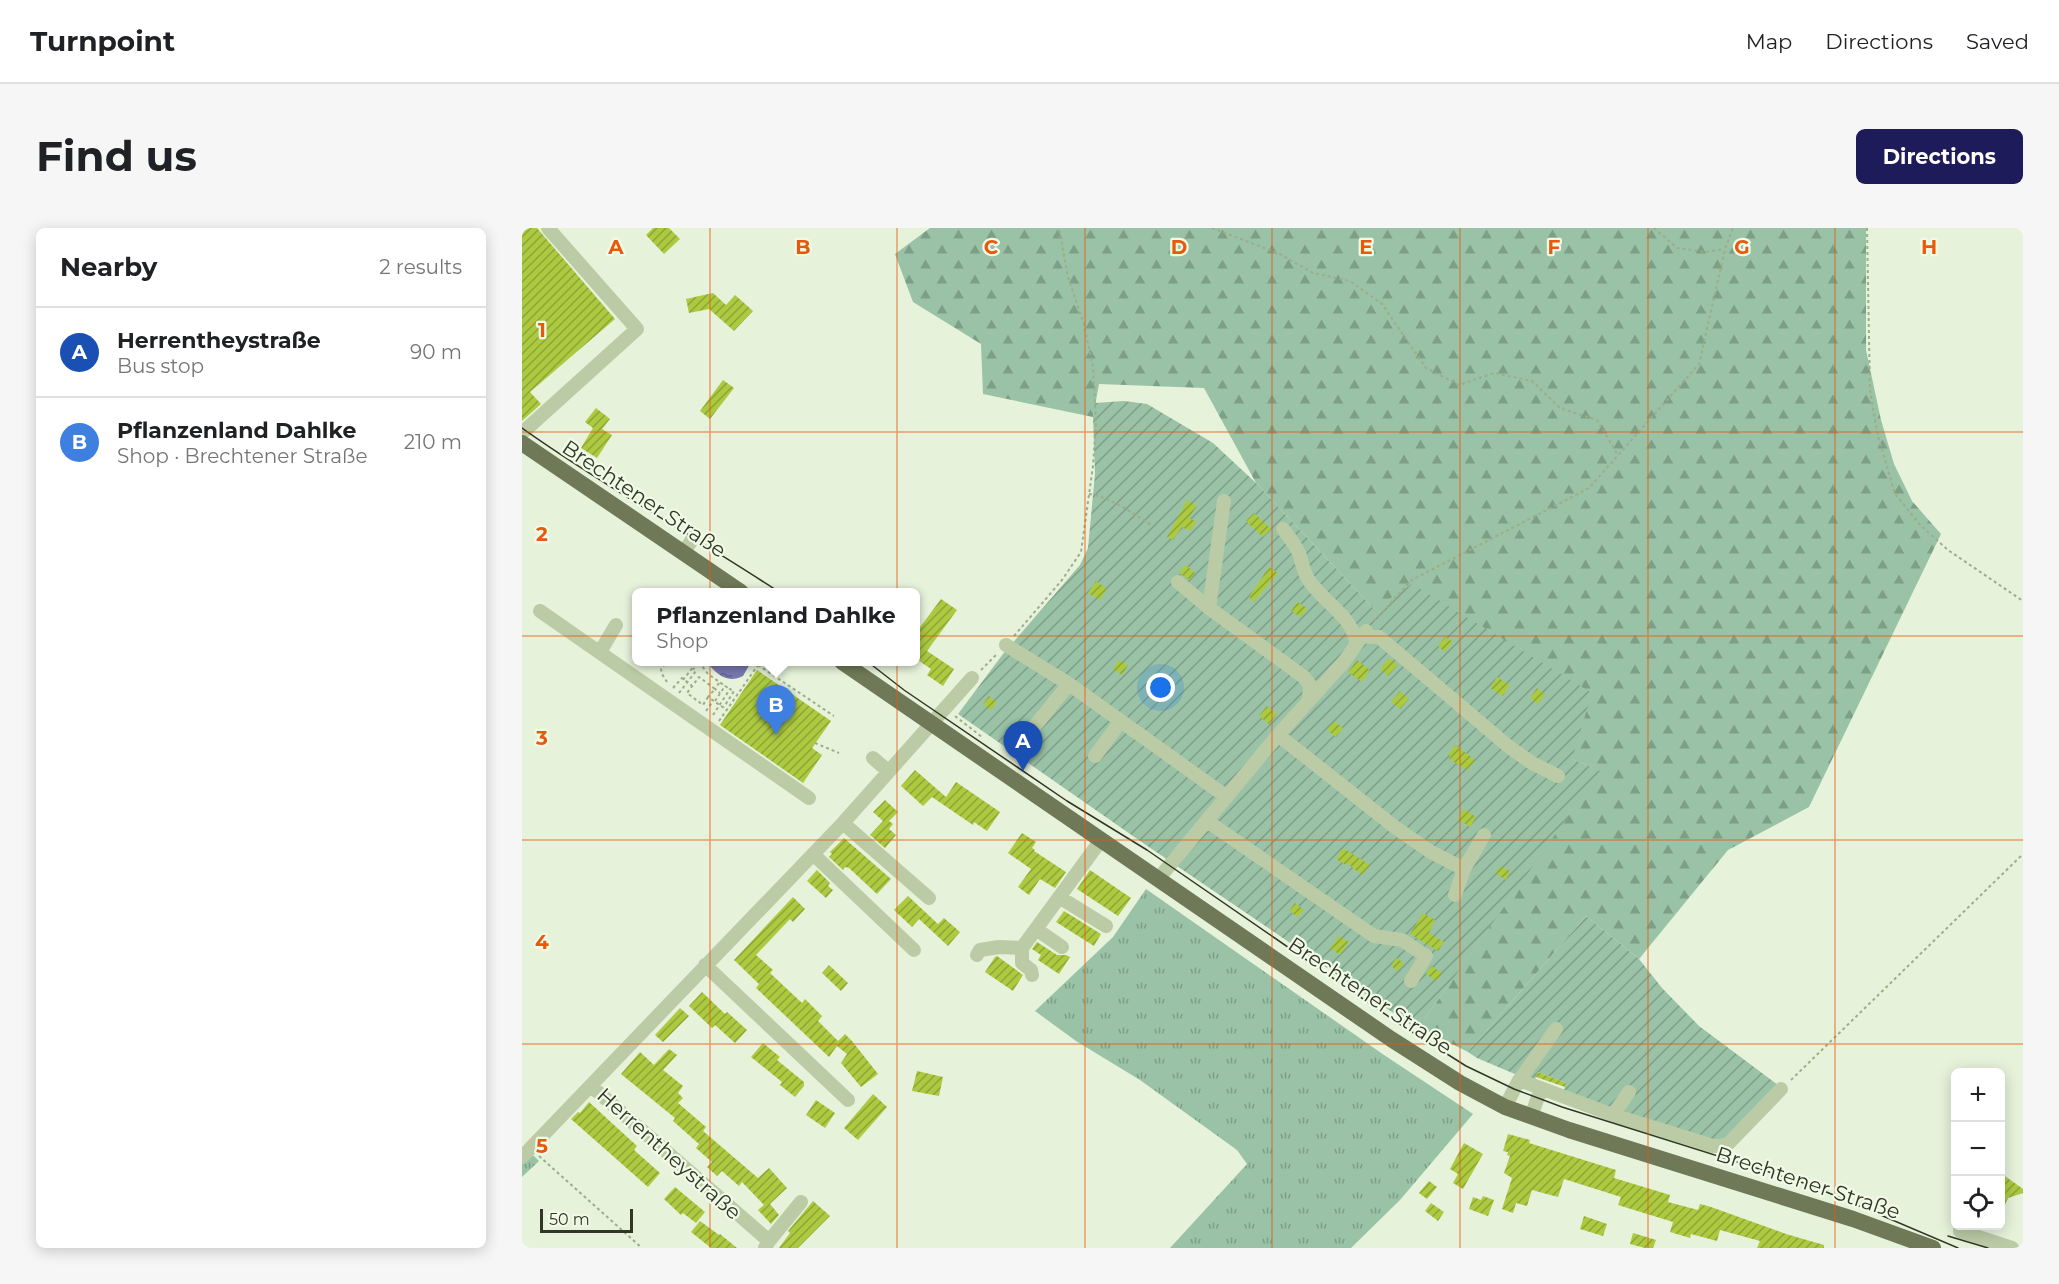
<!DOCTYPE html>
<meta charset="utf-8">
<style>
:root{--surface:#fff;--page:#f6f6f6;--text:#202124;--muted:#757577;--line:#e0e0e0;--accent:#1d1b59}
body{margin:0;font-family:Montserrat,sans-serif;background:var(--page);color:var(--text)}
.controls{position:absolute;right:18px;bottom:18px;display:grid;overflow:hidden;border-radius:9px;box-shadow:0 3px 15px #0003}
.controls button{width:54px;height:54px;display:grid;place-items:center;padding:0;border:0;border-bottom:2px solid var(--line);background:var(--surface);color:var(--text);font:30px sans-serif}
.scale{position:absolute;left:18px;bottom:15px;width:93px;box-sizing:border-box;padding-left:6px;border:3px solid #323627;border-top:0;font-size:16px;line-height:21px;white-space:nowrap;color:#323627;-webkit-text-stroke:4px #f0fae6;paint-order:stroke}
.you{position:absolute;left:639px;top:460px;width:21px;height:21px;margin:-15px;border:4px solid #fff;border-radius:50%;background:#1a73e8;box-shadow:0 0 0 9px #1a73e833}
.badge{display:grid;place-items:center;width:39px;height:39px;border-radius:50%;background:var(--accent);color:#fff;font-size:20px;font-weight:700}
.pin{position:absolute;translate:-50% -50px;filter:drop-shadow(0 2px 3px #0008)}
.pin::after{content:'';position:absolute;top:32px;width:21px;height:18px;background:inherit;clip-path:polygon(0 0,100% 0,50% 100%)}
.popup{position:absolute;left:110px;top:360px;width:288px;height:78px;box-sizing:border-box;display:grid;place-content:center;border-radius:9px;background:var(--surface);filter:drop-shadow(0 2px 4px #0005);font-size:20px;white-space:nowrap;color:var(--muted)}
.popup b{font-size:22px;color:var(--text)}
.popup::after{content:'';position:absolute;left:50%;top:100%;margin-left:-12px;border:12px solid transparent;border-top-color:var(--surface)}
.list{margin:0;padding:0;list-style:none}
h2{display:flex;justify-content:space-between;align-items:center;height:78px;margin:0;padding:0 24px;font-size:26px}
h2 small{font-size:20px;font-weight:400;color:var(--muted)}
.list li{display:grid;grid-template-columns:39px 1fr auto;gap:18px;align-items:center;box-sizing:border-box;height:90px;padding:0 24px;border-top:2px solid var(--line)}
.list b{display:block;font-size:22px;white-space:nowrap}
.list p{margin:0;font-size:20px;white-space:nowrap;color:var(--muted)}
.list em{font-size:20px;font-style:normal;color:var(--muted)}
.icon{flex:none;width:33px;height:33px;fill:none;stroke:currentColor;stroke-width:2;stroke-linecap:round;stroke-linejoin:round}
.map{position:relative;flex:none;width:1501px;height:1020px;overflow:hidden;border-radius:9px}
header{display:flex;align-items:center;gap:36px;box-sizing:border-box;height:84px;padding:0 30px;background:var(--surface);border-bottom:2px solid var(--line)}
header strong{font-size:28px}
nav{display:flex;gap:33px;margin-inline-start:auto;font-size:21px}
.intro{display:flex;align-items:center;justify-content:space-between;box-sizing:border-box;height:144px;padding:0 36px}
h1{margin:0;font-size:42px}
.button{padding:15px 27px;border-radius:9px;background:var(--accent);color:#fff;font-size:21px;font-weight:700}
main{display:flex;gap:36px;padding:0 36px}
aside{flex:1;background:var(--surface);border-radius:9px;box-shadow:0 3px 15px #0003}
.map>svg:first-child{display:block}
</style>
<header>
<strong>Turnpoint</strong>
<nav><a>Map</a><a>Directions</a><a>Saved</a></nav>
</header>
<div class="intro"><h1>Find us</h1><a class="button">Directions</a></div>
<main>
<aside>
<h2>Nearby<small>2 results</small></h2>
<ul class="list">
<li><span class="badge" style="background:#1a4fb4">A</span><div><b>Herrentheystraße</b><p>Bus stop</p></div><em>90 m</em></li>
<li><span class="badge" style="background:#3f7fe0">B</span><div><b>Pflanzenland Dahlke</b><p>Shop · Brechtener Straße</p></div><em>210 m</em></li>
</ul>
</aside>
<div class="map">
<svg width="1501" height="1020" viewBox="0 0 1501 1020">
<defs>
<pattern id="grass-tufts" width="24" height="20" patternUnits="userSpaceOnUse" patternTransform="scale(1.5)"><rect width="24" height="20" fill="#99c2a6"/><path d="M3 7l-1-3M5 7V3M7 7l1-3M15 17l-1-3M17 17v-4M19 17l1-3" fill="none" stroke="#7d9e87"/></pattern>
<pattern id="forest-firs" width="22" height="20" patternUnits="userSpaceOnUse" patternTransform="scale(1.5)"><rect width="22" height="20" fill="#99c2a6"/><path d="M5 1l3.5 6h-7zM16 11l3.5 6h-7z" fill="#7d9e87"/></pattern>
<pattern id="garden-furrows" width="10" height="10" patternUnits="userSpaceOnUse" patternTransform="scale(1.5)"><rect width="10" height="10" fill="#99c2a6"/><path d="M-1 1l2-2M0 10L10 0M9 11l2-2" fill="none" stroke="#7d9e87"/></pattern>
<pattern id="water-ripples" width="26" height="14" patternUnits="userSpaceOnUse" patternTransform="scale(1.5)"><rect width="26" height="14" fill="#7978b0"/><path d="M2 4q2-2 4 0t4 0M15 11q2-2 4 0t4 0" fill="none" stroke="#64638f"/></pattern>
<pattern id="building-hatch" width="6" height="6" patternUnits="userSpaceOnUse" patternTransform="scale(1.5)"><rect width="6" height="6" fill="#acca40"/><path d="M-1 1l2-2M0 6l6-6M5 7l2-2" fill="none" stroke="#8da536"/></pattern>
</defs>
<rect width="100%" height="100%" fill="#e6f2da"/>
<!-- grass -->
<path fill="url(#grass-tufts)" d="M624 661 862 827 951 886 878 972 829 1020H648L725 936 715 922 618 852 554 813 513 783 591 709Z
M6 927 12 928 17 933 0 949V933Z"/>
<!-- forest -->
<path fill="url(#forest-firs)" d="M408 0H1344V122L1359 192 1372 236 1390 273 1419 306 1287 579 1206 622 1117 731 1064 688 946 824 897 799 1077 543 1050 531 852 381 734 255 682 160 577 156 571 189 461 166 459 116 391 74 373 26Z"/>
<!-- garden -->
<path fill="url(#garden-furrows)" d="M602 173 625 176 691 215 734 255 852 381 890 356 1070 465 1050 531 1078 543 897 799 889 797 621 615 436 486 481 426 558 337 566 320 573 246 571 189 573 175Z
M1064 688 1117 731 1140 760 1177 798 1256 857 1206 918 1041 865 1044 855 1016 844 1012 854 955 830 946 824Z"/>
<!-- water -->
<path fill="url(#water-ripples)" d="M185 434H229L221 448C205 456 194 446 185 434Z"/>
<!-- building -->
<path fill="url(#building-hatch)" d="M0 0H15L93 91 8 164 19 176 0 193Z
M131 0H147L158 11 142 26 124 7Z
M191 65 204 77 213 67 231 83 212 103 187 81 167 85 164 71Z
M201 152 212 160 188 191 178 183Z
M74 180 88 191 80 201 90 207 75 230 59 220 71 200 63 194Z
M665 272 675 278 667 290 675 294 668 303 660 299 651 312 645 309Z
M732 285 749 301 741 309 724 293Z
M663 337 673 344 668 352 657 345Z
M747 339 756 345 732 374 727 369Z
M574 353 585 361 578 372 566 365Z
M419 371 435 382 405 423 432 441 421 458 405 447 409 441 393 430V406Z
M775 374 785 380 779 389 769 383Z
M923 409 931 414 923 424 916 418Z
M867 430 876 437 866 448 858 441Z
M597 432 606 437 600 447 591 441Z
M835 432 848 442 840 454 826 444Z
M235 442 309 493 290 520 300 527 281 555 198 497Z
M975 449 988 457 981 468 968 460Z
M1015 460 1023 466 1016 476 1008 470Z
M878 463 887 471 878 481 869 474Z
M467 468 475 474 469 482 461 476Z
M745 478 755 486 747 496 737 488Z
M812 493 821 500 814 509 805 502Z
M933 517 953 532 946 542 927 531 929 528 926 527Z
M393 542 424 569 434 554 478 584 465 603 452 594 451 597 410 569 401 578 379 558Z
M363 572 376 584 367 593 371 596 367 601 374 607 363 620 348 607 361 593 351 584Z
M942 581 954 589 948 599 936 591Z
M500 605 514 614 510 620 513 622 512 623 544 644 533 660 518 651 507 667 496 659 509 641 486 625Z
M322 610 369 651 355 666 327 640 323 639 321 642 307 629 310 626 308 624Z
M821 620 848 637 840 647 825 635 824 637 814 631Z
M978 638 988 643 984 652 974 646Z
M295 642 308 655 306 658 311 662 304 670 285 653Z
M568 642 609 670 596 688 555 661Z
M386 668 416 696 422 690 438 704 426 718 397 691 390 699 372 682Z
M271 669 283 681 271 694 268 691 234 727 251 742 248 745 280 775 283 771 300 788 296 793 316 813 323 806 330 813 356 846 339 859 319 835 325 826 315 818 307 829 234 760 237 756 212 732Z
M773 675 782 682 776 689 767 683Z
M542 683 579 706 572 718 534 694Z
M901 685 913 692 907 705 922 714 916 723 888 706Z
M817 708 827 714 818 727 808 720Z
M515 714 535 727H544L548 729 537 746 516 732 519 727 510 721Z
M475 728 501 747 491 763 463 744 473 729Z
M874 730 882 735 876 743 869 738Z
M307 737 326 755 319 763 300 745Z
M909 738 920 745 915 753 904 746Z
M180 764 203 786 205 784 225 802 213 815 193 797 190 800 167 778Z
M158 780 167 788 141 814 133 807Z
M241 815 258 829 255 832 282 854V858L273 869 258 857 260 854 229 829Z
M147 821 155 827 141 842 161 858 156 865 161 870 156 875 184 899 181 903 236 950 247 940 265 960 248 976 257 987 249 996 236 982 242 977 220 954 217 958 200 943 195 948 185 939 190 934 174 920 177 916 151 893 153 890 99 846 118 824 132 837Z
M395 843 421 849 417 868 390 863Z
M1016 844 1044 855 1043 859 1014 849Z
M351 866 365 879 336 912 322 900Z
M294 872 313 885 303 900 284 887Z
M67 874 115 918 112 922 138 945 126 959 49 891 56 884 58 885Z
M986 906 1008 912 1007 915 1094 942 1092 950 1148 967 1146 974 1176 982 1178 976 1189 979 1264 1006 1302 1017V1020H1235L1238 1013 1198 1002 1195 1013 1169 1006 1168 1010 1148 1004 1151 994 1096 977 1099 969 1042 951 1036 969 1010 962 1005 978 994 975 991 985 980 981 990 950 982 945 988 928 985 927 986 924 981 923Z
M942 915 961 926 941 961 931 955 936 946 928 941Z
M1483 948 1501 961V965L1486 970 1479 986V953Z
M907 953 915 959 905 971 897 965Z
M153 959 183 984 174 995 161 985 159 987 142 971Z
M961 968 972 972 966 988 947 981 951 969 959 972Z
M291 973 308 988 276 1020H257L268 1005 266 1003Z
M909 975 922 984 916 993 903 983Z
M1062 988 1085 996 1081 1008 1058 1001Z
M178 993 197 1007 198 1006 215 1020H189L169 1004Z
M1111 1005 1134 1012 1131 1020H1123L1108 1016Z"/>
<g fill="none" stroke-linecap="round" stroke-linejoin="round">
<!-- path -->
<path stroke="#9ead88" stroke-width="2" stroke-dasharray="3 3" stroke-linecap="butt" d="M690 0 758 26 791 45 828 53 860 76 904 140 937 157 972 145 1010 153 1038 180 1075 192 1096 227
M1132 0 1155 20 1184 24 1202 21
M1345 0 1348 163 1356 208 1373 266 1399 298 1426 322 1501 373
M567 266C591 270 611 286 631 298
M852 393 890 352 1067 260 1177 136 1203 21 1211 0
M492 408 540 352 559 324 571 238 574 195 571 139 562 97 546 49 537 0
M177 434 186 446 203 458
M236 437 312 488
M459 442 476 425
M161 452 175 434
M145 454 140 446 139 441 143 436 149 434
M197 455 193 461 198 465
M151 460 160 450 170 458
M157 465 174 443 171 440
M186 469 181 477 165 465 177 449 193 461 186 469 205 482
M193 473 203 458 208 461
M184 483 191 473
M191 487 208 461 212 463 202 479
M433 488 460 509
M197 493 236 437V434
M293 515 317 525
M1269 852 1501 626
M17 928 120 1020"/>
<!-- minor -->
<path stroke="#bbcba6" stroke-width="14" d="M0 205 115 101 26 0
M761 301C767 309 773 316 777 325 780 334 781 343 786 351 800 373 830 388 834 414
M161 325 172 309
M656 354 687 380 782 449 788 457 787 471
M687 380 702 273
M18 383 287 570
M839 408 857 409 986 518 1010 535 1036 548
M484 417 547 456 705 569
M78 424 94 397
M512 499 547 456
M756 507 874 600 909 624 942 641 962 607
M573 528 599 493
M351 530 366 543
M685 593 852 708 880 712 904 728 889 753
M321 595 407 670
M291 626 392 722
M637 650 756 507 821 435 844 403
M933 667 942 641
M537 669 584 698
M514 701 540 719
M500 720V735L509 742 510 747
M455 727 458 722 477 719 500 720 579 612
M183 737 326 872
M997 852 1091 887 1191 918H1199L1207 915 1259 861
M69 858 247 1013 243 1020
M983 879 996 854 1034 801
M1091 887 1107 864
M1009 889 1019 860
M0 929 321 595 450 450
M1438 1003 1490 1020
M247 1013 279 974"/>
<!-- major -->
<path stroke="#6f7957" stroke-width="16" d="M0 215 219 364
M320 434 869 811 938 855 983 879 1047 902 1331 991 1411 1020"/>
<!-- tram -->
<path stroke="#323627" stroke-width="1.5" d="M0 200C83 259 172 308 257 364
M346 434 382 462 545 573 625 622 876 795 944 838 992 861 1040 879 1288 957 1436 1020
M1426 1008 1466 1020"/>
</g>
<!-- grid -->
<path fill="none" stroke="#e8590c" stroke-width="1.5" stroke-opacity="0.55" d="M188 0V1020M375 0V1020M563 0V1020M750 0V1020M938 0V1020M1126 0V1020M1313 0V1020M0 204H1501M0 408H1501M0 612H1501M0 816H1501"/>
<g text-anchor="middle" stroke-width="4.5" stroke-linejoin="round" paint-order="stroke">
<!-- street labels -->
<g font-size="21" fill="#323627" stroke="#f0fae6">
<text transform="translate(122 271) rotate(34)" y="7">Brechtener Straße</text>
<text transform="translate(848 768) rotate(34)" y="7">Brechtener Straße</text>
<text transform="translate(147 926) rotate(42)" y="7">Herrentheystraße</text>
<text transform="translate(1286 955) rotate(18)" y="7">Brechtener Straße</text>
</g>
</g>
<g font-size="20" text-anchor="middle" font-weight="bold" fill="#e8590c" stroke="#f0fae6" stroke-width="4.5" stroke-linejoin="round" paint-order="stroke">
<text x="94" y="26">A</text>
<text x="281" y="26">B</text>
<text x="469" y="26">C</text>
<text x="657" y="26">D</text>
<text x="844" y="26">E</text>
<text x="1032" y="26">F</text>
<text x="1220" y="26">G</text>
<text x="1407" y="26">H</text>
<text x="20" y="109">1</text>
<text x="20" y="313">2</text>
<text x="20" y="517">3</text>
<text x="20" y="721">4</text>
<text x="20" y="925">5</text>
</g>
</svg>
<div class="controls">
<button>+</button>
<button>−</button>
<button><svg class="icon" aria-label="locate" viewBox="0 0 24 24"><circle cx="12" cy="12" r="6"/><path d="M12 2v4M12 18v4M2 12h4M18 12h4"/></svg></button>
</div>
<div class="scale">50 m</div>
<div class="you"></div>
<div class="pin badge" style="left:501px;top:543px;background:#1a4fb4">A</div>
<div class="pin badge" style="left:254px;top:507px;background:#3f7fe0">B</div>
<div class="popup"><b>Pflanzenland Dahlke</b>Shop</div>
</div>
</main>
